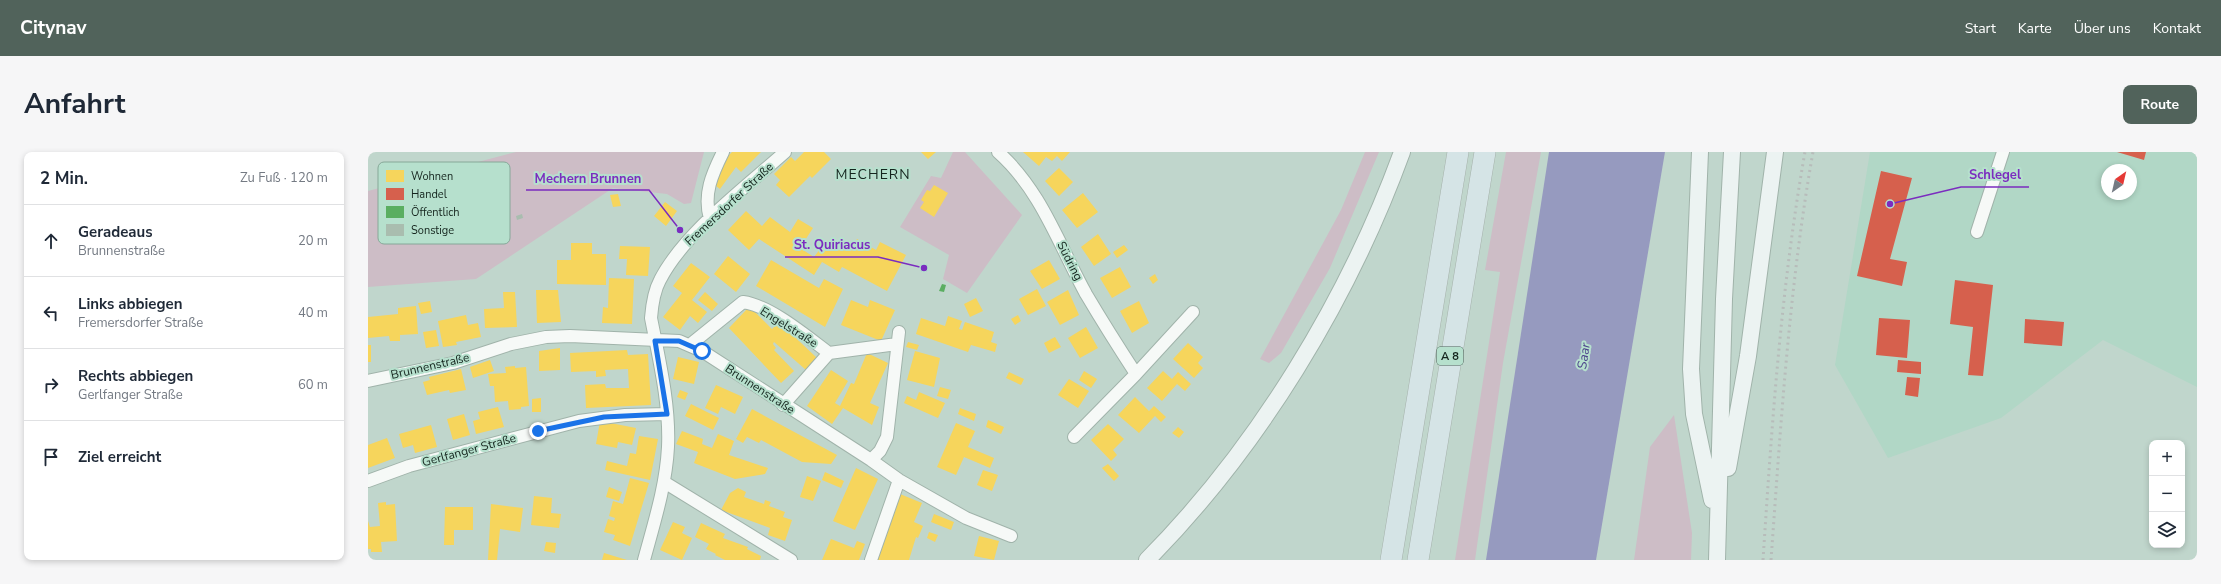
<!DOCTYPE html>
<html lang="de">
<meta charset="utf-8">
<style>
:root{--surface:#fff;--page:#f6f6f7;--text:#1f2937;--muted:#747a83;--line:#e0e1e3;--accent:#51635b}
body{margin:0;font-family:"Nunito Sans",sans-serif;background:var(--page);color:var(--text)}
.controls{position:absolute;right:12px;bottom:12px;display:grid;overflow:hidden;border-radius:8px;box-shadow:0 2px 6px #0003}
.controls button{width:36px;height:36px;display:grid;place-items:center;padding:0;border:0;border-bottom:1px solid var(--line);background:var(--surface);color:var(--text);font:20px sans-serif}
.compass{position:absolute;left:1733px;top:12px;width:36px;height:36px;border-radius:50%;background:var(--surface);box-shadow:0 2px 6px #0003;rotate:34deg}
.stop{position:absolute;width:12px;height:12px;margin:-9px;border:3px solid #1a73e8;border-radius:50%;background:#fff}
.stop.end{background:#1a73e8;border-color:#fff;box-shadow:0 1px 4px #0008}
.list{margin:0;padding:0;list-style:none}
h2{display:flex;justify-content:space-between;align-items:center;height:52px;margin:0;padding:0 16px;font-size:17px}
h2 small{font-size:13px;font-weight:400;color:var(--muted)}
.list li{display:grid;grid-template-columns:26px 1fr auto;gap:12px;align-items:center;box-sizing:border-box;height:72px;padding:0 16px;border-top:1px solid var(--line)}
.list b{display:block;font-size:15px;white-space:nowrap}
.list p{margin:0;font-size:13px;white-space:nowrap;color:var(--muted)}
.list em{font-size:13px;font-style:normal;color:var(--muted)}
.icon{flex:none;width:22px;height:22px;fill:none;stroke:currentColor;stroke-width:2;stroke-linecap:round;stroke-linejoin:round}
.map{position:relative;flex:none;width:1829px;height:408px;overflow:hidden;border-radius:8px}
header{display:flex;align-items:center;gap:24px;box-sizing:border-box;height:56px;padding:0 20px;background:var(--accent);color:#fff}
header strong{font-size:19px}
nav{display:flex;gap:22px;margin-inline-start:auto;font-size:14px}
.intro{display:flex;align-items:center;justify-content:space-between;box-sizing:border-box;height:96px;padding:0 24px}
h1{margin:0;font-size:28px}
.button{padding:10px 18px;border-radius:8px;background:var(--accent);color:#fff;font-size:14px;font-weight:700}
main{display:flex;gap:24px;padding:0 24px}
aside{flex:1;background:var(--surface);border-radius:8px;box-shadow:0 2px 6px #0003}
.map>svg:first-child{display:block}
</style>
<header>
<strong>Citynav</strong>
<nav><a>Start</a><a>Karte</a><a>Über uns</a><a>Kontakt</a></nav>
</header>
<div class="intro"><h1>Anfahrt</h1><a class="button">Route</a></div>
<main>
<aside>
<h2>2 Min.<small>Zu Fuß · 120 m</small></h2>
<ul class="list">
<li><svg class="icon" aria-label="ahead" viewBox="0 0 24 24"><path d="M12 20V5M6 11l6-6 6 6"/></svg><div><b>Geradeaus</b><p>Brunnenstraße</p></div><em>20 m</em></li>
<li><svg class="icon" aria-label="left" viewBox="0 0 24 24"><path d="M17 20v-9H6M10 6l-5 5 5 5"/></svg><div><b>Links abbiegen</b><p>Fremersdorfer Straße</p></div><em>40 m</em></li>
<li><svg class="icon" aria-label="right" viewBox="0 0 24 24"><path d="M7 20v-9h11M14 6l5 5-5 5"/></svg><div><b>Rechts abbiegen</b><p>Gerlfanger Straße</p></div><em>60 m</em></li>
<li><svg class="icon" aria-label="arrive" viewBox="0 0 24 24"><path d="M6 21V4h12l-3 4 3 4H6"/></svg><div><b>Ziel erreicht</b></div></li>
</ul>
</aside>
<div class="map">
<svg width="1829" height="408" viewBox="0 0 1829 408">
<rect width="100%" height="100%" fill="#c0d6cc"/>
<!-- built -->
<path fill="#b1d7c6" fill-rule="evenodd" d="M1502 0H1829V235L1735 188 1633 266 1520 306 1467 213ZM1739 18H1763V42H1739Z"/>
<!-- green -->
<path fill="#cdbdc6" d="M148 0H336L323 51 316 52 299 42 245 36 108 127 0 135V39Z
M585 0H597L654 63 599 141 575 127 581 103 532 75 563 24 573 26Z
M997 0H1011L962 116 913 201 901 211 892 207 973 58Z
M1138 0H1173L1135 211 1107 408H1087L1132 120 1117 118Z
M1306 263 1324 381 1323 408H1266L1282 295Z"/>
<!-- water -->
<path fill="#969abf" d="M1181 0H1297L1228 408H1118Z"/>
<!-- homes -->
<path fill="#f6d55c" d="M364 0H393L373 20 368 15 352 37 344 31 359 5Z
M436 0H456L463 7 444 26 442 24 421 45 408 33 412 28 406 22 423 5 427 9Z
M553 0H568L560 7Z
M655 0H702L694 9 689 4 684 9 678 5 671 14Z
M691 16 705 30 691 44 677 29Z
M566 33 580 41 566 65 552 56 556 50 553 48 559 38 562 39Z
M715 41 730 60 709 76 694 58Z
M250 42 253 54 245 55 242 43Z
M297 50 309 59 298 74 286 64Z
M378 59 394 74 402 65 422 80 430 67 445 76 432 96 446 105 459 88 472 96 474 94 483 99 489 87 508 98 512 90 538 103 519 139 474 115 471 120 454 110 446 123 391 87 381 98 360 78Z
M730 82 743 102 726 114 713 95Z
M203 91H224V102H238V133L189 132V108H203Z
M756 93 760 98 749 106 745 100Z
M252 94 282 95 280 124 258 123 259 107H251Z
M360 104 382 122 368 140 346 122Z
M403 108 451 136 456 127 475 137 457 175 388 134Z
M681 108 692 127 674 137 662 119Z
M323 111 342 125 324 148 339 160 330 171 322 164 312 178 295 165 314 141 305 134Z
M752 115 763 135 744 146 732 126Z
M787 122 790 128 785 132 781 126Z
M241 126 266 127 264 172 234 171 235 155 240 156Z
M669 137 678 154 660 163 651 147Z
M168 138H190L193 170 169 171Z
M700 138 711 163 692 173 679 150Z
M135 140H147L149 175 117 176 116 157 136 156Z
M337 140 350 152 344 159 330 148Z
M608 146 615 159 602 165 596 152Z
M483 148 500 155 502 148 527 158 513 189 473 173Z
M62 149 64 160 53 162 50 151Z
M771 149 781 171 764 181 752 159Z
M48 154 50 182 32 183V189H22L21 184 0 186V165L30 162V156Z
M379 157 385 158 404 177 411 170 449 206 438 218 406 190 405 192 408 196 406 198 426 219 413 231 361 176Z
M98 163 100 173 110 171 113 185 88 190 89 193 75 195 70 169Z
M650 163 653 169 647 173 643 167Z
M580 164 594 169 591 177 594 178 597 170 626 180 623 190 629 192 627 200 603 193 600 200 548 182 553 166 577 174Z
M718 175 730 196 712 206 700 186Z
M68 178 71 194 58 196 55 180Z
M687 185 693 195 681 201 676 191Z
M540 190 551 193 549 198 538 195Z
M820 191 835 205 830 211 835 216 826 226 805 207Z
M0 193H3V210H0Z
M192 196V218L171 219V199Z
M259 198 260 203 280 202 283 253 218 256 217 233 237 232 238 236H261L260 217 237 218 238 224 228 225V219L203 220 202 201Z
M547 199 572 206 566 235 539 228Z
M499 201 520 211 502 251 511 255 504 273 475 256 464 272 439 254 463 218 480 229 467 251 472 254 483 231 486 232Z
M310 205 331 210 326 232 305 227Z
M122 208 126 219 105 226 102 215Z
M147 214V216L158 215 161 254 153 255V257L141 258 140 249 127 250 126 234H122L120 222 138 221 137 215Z
M93 217 98 238 82 241 81 238 59 243 55 230 62 228 61 225Z
M716 219 729 227 723 236 711 228Z
M795 219 804 227 810 220 823 232 817 239 809 232 794 249 779 236Z
M641 220 656 227 653 233 638 226Z
M701 227 721 239 710 256 690 243Z
M348 233 375 245 367 262 353 255 350 262 337 256Z
M572 235 583 238 580 247 569 244Z
M312 238 320 241 317 248 309 245Z
M551 240 577 251 570 266 536 251 539 244 548 248Z
M767 245 781 259 786 254 798 265 793 270 787 264 771 281 750 263Z
M173 246V260H164V247Z
M323 252 351 266 345 278 317 264Z
M130 255 136 275 108 282 105 269 112 267 110 260Z
M592 256 608 262 606 269 590 262Z
M384 257 404 268 469 303 463 312 434 310 393 288 391 291 379 285 375 291 368 287Z
M96 262 102 283 85 288 79 267Z
M620 268 636 275 633 282 618 275Z
M232 269 268 276 264 293 250 290 249 296 228 292Z
M588 271 607 279 600 295 626 306 622 316 596 305 588 323 569 315Z
M740 272 756 287 745 298 749 303 743 309 723 288Z
M63 273 69 295 47 301 45 293 35 296 31 282Z
M810 275 816 280 811 286 804 281Z
M314 279 335 287 334 292 344 296 350 282 366 289 361 303 400 316 397 322 367 327 326 311 330 300 308 292Z
M271 284 290 287 282 328 237 318 239 309 259 314 262 301 268 302Z
M19 286 27 306 0 316V293Z
M740 312 751 324 746 329 734 316Z
M488 316 510 327 487 378 465 369Z
M615 318 630 323 624 339 609 333Z
M457 320 476 329 473 336 454 328Z
M439 324 453 329 445 349 432 345Z
M262 326 281 331 262 394 245 388 247 383 236 380 240 367 246 369 247 366 241 364 245 349 255 352Z
M241 335 254 340 251 349 238 345Z
M370 336 378 340 376 345 396 352 397 348 403 350 401 354 417 360 415 365 424 368 417 389 400 383 402 376 353 358 362 341Z
M532 342 554 351 546 370 555 374 550 386 548 385 541 408H509L519 373Z
M166 344 184 346 183 361 193 362 191 376 163 373Z
M18 350V353L27 352 29 389 13 390 14 400H3V397H0V369L2 375 12 374 10 351Z
M123 352 155 356 152 380 132 377 129 408H120Z
M77 355H105V378H86V393H76Z
M566 362 586 370 583 378 563 370Z
M305 370 317 375 314 381 324 386 314 408 292 398Z
M333 371 357 382 355 386 380 395 379 397 393 404 392 408H357L347 403 348 402 338 397 341 392 327 385Z
M561 380 570 383 567 390 559 386Z
M611 384 631 389 626 408 606 404Z
M463 387 486 396 489 389 497 392 491 408H454Z
M178 390 188 391 187 401 176 399Z
M236 401 259 408H234Z"/>
<!-- shops -->
<path fill="#d6604d" d="M1749 0H1778L1776 8Z
M1513 19 1544 26 1522 107 1539 110 1534 134 1489 124Z
M1587 128 1625 133 1615 224 1600 223 1605 175 1582 172Z
M1511 166 1542 168 1539 206 1508 203Z
M1657 167 1696 170 1694 194 1656 191Z
M1530 208 1553 210V222L1529 220Z
M1539 225 1552 226 1550 245 1537 243Z"/>
<!-- public -->
<path fill="#5aae61" d="M574 132 578 133 576 140 571 139Z"/>
<!-- building -->
<path fill="#a9bdaf" d="M154 62 155 66 149 68 148 64Z"/>
<g fill="none" stroke-linecap="round" stroke-linejoin="round">
<defs>
<path id="street" d="M630 0C673 38 691 93 718 142 734 169 751 196 768 222
M342 67C335 42 344 22 355 0
M1609 80 1635 0
M323 192 375 150C403 154 438 184 461 201
M0 229 85 211 143 192 178 185 202 184 311 189 334 199 503 308 531 328 598 366 643 384
M415 253 461 201 529 192
M706 285 768 222 825 160
M503 308 512 299 519 285 531 180
M0 329 41 314 211 269 257 263 299 262
M296 330 423 408
M276 408C286 371 298 334 300 295 302 253 291 207 283 166 284 153 286 139 292 128 316 81 378 35 417 0
M503 408 531 328"/>
<path id="secondary" d="M1332 0 1323 217 1326 262 1344 348
M1360 316 1380 204 1407 0
M779 408C890 296 980 148 1034 0
M1349 408 1356 147 1364 0"/>
<path id="highway" d="M1023 408 1090 0
M1050 408 1117 0"/>
</defs>
<!-- street casing -->
<use href="#street" stroke="#a0b3aa" stroke-width="14"/>
<!-- secondary casing -->
<use href="#secondary" stroke="#a0b3aa" stroke-width="18"/>
<!-- highway casing -->
<use href="#highway" stroke="#a5b1ab" stroke-width="22"/>
<!-- street -->
<use href="#street" stroke="#f6f9f7" stroke-width="12"/>
<!-- secondary -->
<use href="#secondary" stroke="#ecf3f2" stroke-width="16"/>
<!-- highway -->
<use href="#highway" stroke="#d5e4e6" stroke-width="21"/>
<!-- rail -->
<path stroke="#b7bcba" stroke-width="3" stroke-dasharray="2 4" stroke-linecap="butt" d="M1395 408C1404 271 1413 135 1437 0
M1403 408C1413 271 1421 135 1445 0"/>
</g>
<g fill="none" stroke-linecap="round" stroke-linejoin="round">
<!-- route -->
<path stroke="#1a73e8" stroke-width="5" d="M170 279 236 265 299 262 287 189H311L334 199"/>
</g>
<g text-anchor="middle" stroke-width="4" stroke-linejoin="round" paint-order="stroke">
<!-- shield labels -->
<rect fill="#b6e0cd" stroke="#455d52" stroke-width="1" x="1069" y="195" width="26" height="18" rx="3"/>
<g font-size="11" font-weight="bold" fill="#15251e">
<text x="1082" y="208">A 8</text>
</g>
<!-- street labels -->
<g font-size="12" fill="#15251e" stroke="#b6e0cd">
<text transform="translate(361 52) rotate(-43)" y="4">Fremersdorfer Straße</text>
<text transform="translate(702 109) rotate(63)" y="4">Südring</text>
<text transform="translate(421 175) rotate(32)" y="4">Engelstraße</text>
<text transform="translate(62 214) rotate(-13)" y="4">Brunnenstraße</text>
<text transform="translate(392 237) rotate(33)" y="4">Brunnenstraße</text>
<text transform="translate(101 298) rotate(-15)" y="4">Gerlfanger Straße</text>
</g>
<!-- water labels -->
<g font-size="13" font-style="italic" fill="#4b428a" stroke="#b6e0cd">
<text transform="translate(1215 204) rotate(-82)" y="5">Saar</text>
</g>
<!-- quarter labels -->
<g font-size="14" letter-spacing="1" fill="#15251e" stroke="#b6e0cd">
<text x="505" y="27">MECHERN</text>
</g>
</g>
<!-- legend -->
<rect x="10" y="10" width="132" height="82" rx="6" fill="#b6e0cd" stroke="#86a898" stroke-width="1"/>
<rect x="18" y="18" width="18" height="12" fill="#f6d55c"/>
<rect x="18" y="36" width="18" height="12" fill="#d6604d"/>
<rect x="18" y="54" width="18" height="12" fill="#5aae61"/>
<rect x="18" y="72" width="18" height="12" fill="#a9bdaf"/>
<g font-size="11" fill="#15251e">
<text x="43" y="28">Wohnen</text>
<text x="43" y="46">Handel</text>
<text x="43" y="64">Öffentlich</text>
<text x="43" y="82">Sonstige</text>
</g>
<!-- callouts -->
<path fill="none" stroke="#7b2cbf" stroke-width="1.5" d="M1522 52L1593 35H1661M312 78L281 38H158M556 116L510 105H417"/>
<g fill="#7b2cbf" stroke="#b6e0cd" stroke-width="1.5">
<circle cx="1522" cy="52" r="4"/>
<circle cx="312" cy="78" r="4"/>
<circle cx="556" cy="116" r="4"/>
</g>
<g font-size="13" text-anchor="middle" font-weight="bold" fill="#7b2cbf" stroke="#b6e0cd" stroke-width="4" stroke-linejoin="round" paint-order="stroke">
<text x="1627" y="27">Schlegel</text>
<text x="220" y="31">Mechern Brunnen</text>
<text x="464" y="97">St. Quiriacus</text>
</g>
</svg>
<div class="controls">
<button>+</button>
<button>−</button>
<button><svg class="icon" aria-label="layers" viewBox="0 0 24 24"><path d="M12 4l9 5-9 5-9-5zM3 14l9 5 9-5"/></svg></button>
</div>
<svg class="compass" viewBox="-18 -18 36 36"><path d="M0-13l5 13h-10z" fill="#e53935"/><path d="M0 13l5-13h-10z" fill="#747a83"/></svg>
<div class="stop" style="left:334px;top:199px"></div>
<div class="stop end" style="left:170px;top:279px"></div>
</div>
</main>
